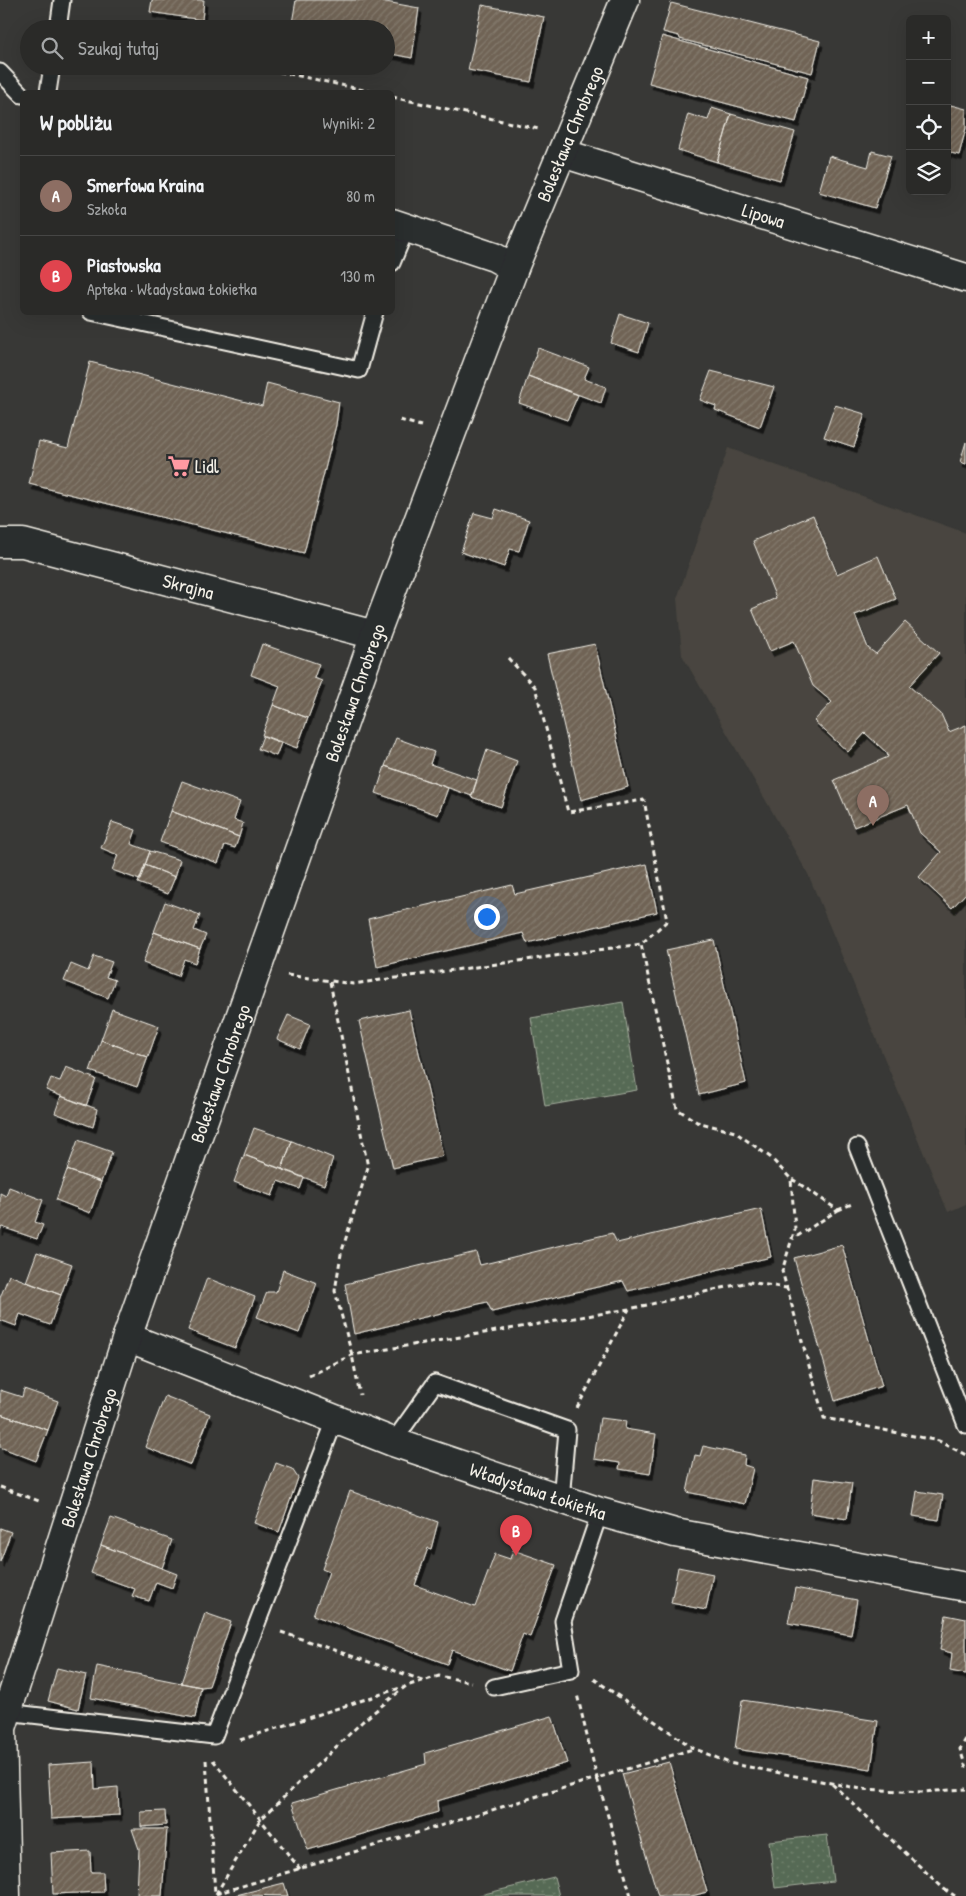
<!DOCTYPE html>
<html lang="pl">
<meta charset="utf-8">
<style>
:root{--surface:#2a2a28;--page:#323230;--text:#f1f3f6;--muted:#a5a7a8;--line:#464645;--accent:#ff9aa2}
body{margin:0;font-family:"Patrick Hand",sans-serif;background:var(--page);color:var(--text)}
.controls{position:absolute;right:15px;top:15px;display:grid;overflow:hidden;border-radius:8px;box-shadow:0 5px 20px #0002}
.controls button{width:45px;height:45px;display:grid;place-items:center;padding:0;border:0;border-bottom:1px solid var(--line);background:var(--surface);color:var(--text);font:25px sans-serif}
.you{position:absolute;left:486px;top:916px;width:18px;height:18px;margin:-12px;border:4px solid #fff;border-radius:50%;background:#1a73e8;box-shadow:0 0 0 8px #1a73e833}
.badge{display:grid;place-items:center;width:32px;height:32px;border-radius:50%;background:var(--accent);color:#fff;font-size:16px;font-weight:700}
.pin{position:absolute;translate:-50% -41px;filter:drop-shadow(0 1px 2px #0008)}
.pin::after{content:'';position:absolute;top:26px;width:18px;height:15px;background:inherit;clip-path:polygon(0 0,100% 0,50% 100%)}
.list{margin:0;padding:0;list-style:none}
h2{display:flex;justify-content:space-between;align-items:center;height:65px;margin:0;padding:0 20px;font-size:21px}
h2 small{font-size:16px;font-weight:400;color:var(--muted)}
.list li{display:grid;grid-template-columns:32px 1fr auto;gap:15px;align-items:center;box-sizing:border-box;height:80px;padding:0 20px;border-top:1px solid var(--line)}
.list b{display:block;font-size:19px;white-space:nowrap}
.list p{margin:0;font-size:16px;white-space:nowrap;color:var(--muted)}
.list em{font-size:16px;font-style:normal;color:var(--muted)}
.icon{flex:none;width:28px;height:28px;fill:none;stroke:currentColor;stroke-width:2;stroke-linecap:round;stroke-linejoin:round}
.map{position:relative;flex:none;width:966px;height:1896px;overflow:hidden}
.search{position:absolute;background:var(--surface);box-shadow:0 5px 20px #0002;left:20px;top:20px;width:375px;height:55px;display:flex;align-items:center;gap:12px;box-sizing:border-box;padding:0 18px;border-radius:28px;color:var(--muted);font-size:19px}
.panel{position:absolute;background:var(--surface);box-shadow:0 5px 20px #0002;left:20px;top:90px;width:375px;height:225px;border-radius:8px}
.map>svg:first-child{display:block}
</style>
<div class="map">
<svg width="966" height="1896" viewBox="0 0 966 1896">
<defs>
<pattern id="park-dots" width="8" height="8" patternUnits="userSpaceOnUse" patternTransform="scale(1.25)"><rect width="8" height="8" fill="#566a54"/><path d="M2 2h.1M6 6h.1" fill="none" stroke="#6f806d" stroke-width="1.8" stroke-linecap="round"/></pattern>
<pattern id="building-hatch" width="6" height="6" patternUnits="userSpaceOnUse" patternTransform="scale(1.25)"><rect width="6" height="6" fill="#6f6355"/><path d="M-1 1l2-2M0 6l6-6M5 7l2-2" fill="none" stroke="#847a6d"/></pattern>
<filter id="shadow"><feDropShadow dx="3" dy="5.5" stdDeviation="0" flood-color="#0009"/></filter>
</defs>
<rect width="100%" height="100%" fill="#383836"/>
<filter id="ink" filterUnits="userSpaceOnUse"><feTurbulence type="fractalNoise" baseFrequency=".02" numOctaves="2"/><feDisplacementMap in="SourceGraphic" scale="10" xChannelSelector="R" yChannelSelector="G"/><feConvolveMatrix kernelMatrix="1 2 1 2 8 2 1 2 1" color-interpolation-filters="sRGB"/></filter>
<g filter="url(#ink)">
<!-- built -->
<path fill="#48453f" d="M728 448 966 533V1204L948 1212 808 874 682 655 677 599Z"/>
<!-- park -->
<path fill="url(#park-dots)" stroke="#a5ae9e" d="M623 1002 637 1090 545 1106 531 1018Z
M827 1835 833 1881 775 1888 769 1841Z
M554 1877 559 1896H476Z"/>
<!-- building -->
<path fill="url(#building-hatch)" stroke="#f4f1e8" filter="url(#shadow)" d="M152 0H204L202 20 150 12Z
M296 0H375L419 8 412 58 386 53V29H291Z
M671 3 820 41 812 73 680 39 679 36 663 32Z
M482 5 544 17 531 82 468 70Z
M662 36 808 77 796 122 649 83Z
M947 104 966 109V128L959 155 947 152Z
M712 108 731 114 717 162 678 150 688 114 708 120Z
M731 114 795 132 780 180 717 162Z
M872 151 891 156 875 208 819 192 829 156 868 167Z
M620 314 648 323 639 352 611 343Z
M538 348 589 367 584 379 606 387 601 403 528 376Z
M90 362 262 406 267 383 339 402 336 425 304 553 29 484 39 441 68 448Z
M711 371 774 387 760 427 715 410 716 406 700 400Z
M528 376 578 395 567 420 519 403Z
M835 405 865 414 854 447 824 437Z
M966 442V464L960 462Z
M496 509 529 520 519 551 510 549 504 567 461 552 474 513 493 518Z
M813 515 837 574 878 556 896 599 855 615 868 648 876 654 905 622 939 653 909 686 941 714 949 732 966 725V893L952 908 919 877 941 852 920 833 908 805 854 827 834 780 888 757 887 753 865 733 848 752 814 721 832 702 813 686 794 641 770 651 752 609 776 598 753 541Z
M262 644 319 664 314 678 322 681 308 718 273 705 280 686 251 675Z
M595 644 628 787 581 800 547 654Z
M273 705 308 718 297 748 262 735Z
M263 736 281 743 276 756 258 749Z
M396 738 434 752 430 764 477 780 472 796 385 766Z
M487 750 517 761 501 807 471 797Z
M385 766 448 788 438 815 376 793Z
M182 781 240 802 234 820 243 823 239 837 171 811Z
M171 811 239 837 235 848 225 845 218 863 160 842Z
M112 822 136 830 131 844 150 851 140 880 112 870 118 855 101 848Z
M150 851 180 860 175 877 145 865Z
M647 864 657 912 527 943 523 933 377 967 368 919 512 885 515 894Z
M145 865 175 877 168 894 138 883Z
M165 902 200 915 194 930 206 935 200 949 154 932Z
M154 932 200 949 195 963 184 959 178 976 143 963Z
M714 940 746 1083 699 1095 666 950Z
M94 956 112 962 106 977 115 980 108 998 64 981 71 964 88 971Z
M112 1009 159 1026 148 1057 101 1040Z
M409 1010 443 1156 393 1168 359 1021Z
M288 1015 310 1024 300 1049 277 1039Z
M101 1040 148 1057 137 1087 90 1071Z
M66 1067 96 1079 86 1106 46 1090 51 1078 60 1081Z
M61 1096 97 1109 93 1127 55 1113Z
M254 1128 292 1141 282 1169 244 1155Z
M78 1140 112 1152 101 1182 67 1170Z
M292 1141 333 1158 324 1185 282 1169Z
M244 1155 304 1178 300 1189 278 1181 272 1196 234 1182Z
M67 1170 101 1182 90 1213 56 1200Z
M9 1187 43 1200 35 1222 43 1225 37 1239 2 1227 0 1230V1193L6 1196Z
M761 1209 771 1257 628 1291 623 1281 492 1312 487 1302 354 1334 345 1284 476 1252 480 1265 612 1233 617 1243Z
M842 1245 882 1386 835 1401 794 1258Z
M37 1252 72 1264 61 1295 26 1282Z
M283 1270 317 1283 299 1333 257 1317 267 1292H276Z
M9 1275 61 1295 50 1325 20 1314 16 1326 0 1320V1298Z
M207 1278 255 1297 235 1348 188 1330Z
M24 1389 58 1401 48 1430 0 1414V1390L22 1397Z
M165 1396 210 1414 191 1465 145 1447Z
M0 1414 48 1430 36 1461 0 1447Z
M600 1418 626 1421 625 1429 656 1434 650 1474 619 1469 620 1463 594 1459Z
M703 1446 745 1455 744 1465 753 1468 745 1504 687 1492 695 1455 700 1456Z
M276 1463 292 1469 298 1478 279 1532 254 1523Z
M814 1478 852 1483 847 1519 810 1513Z
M350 1491 438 1522 431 1549 428 1548 415 1585 475 1607 495 1554 510 1559 513 1550 556 1565 530 1637 523 1634 510 1671 452 1650 447 1664 313 1615 329 1572 322 1569Z
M917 1491 943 1495 939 1520 913 1516Z
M111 1518 172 1540 162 1568 101 1545Z
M0 1528 11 1532 0 1562Z
M101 1545 177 1574 172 1588 156 1582 149 1601 132 1596 135 1589 91 1573Z
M678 1567 713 1574 706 1610 671 1603Z
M795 1588 857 1600 851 1635 788 1623Z
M205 1613 231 1622 209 1686 201 1687 181 1683Z
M946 1615 966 1619V1674L950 1671 952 1653 940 1650Z
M97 1666 201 1687 195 1718 91 1698Z
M57 1668 86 1675 78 1709 48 1701Z
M742 1700 878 1721 871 1769 735 1749Z
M552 1716 567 1763 437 1801 438 1812 308 1850 292 1803 426 1764 425 1753Z
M94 1762 95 1789 118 1787 119 1815 51 1819 48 1765Z
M669 1762 707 1892 692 1896H658L622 1774Z
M165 1811 166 1825 141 1827V1812Z
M132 1829H167L162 1896H137L139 1849Z
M90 1851 91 1872H103L104 1892 53 1894 51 1853Z
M284 1883 288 1896 236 1895Z"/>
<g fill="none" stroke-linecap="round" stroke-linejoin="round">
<defs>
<path id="lane" d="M58 29 62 0
M0 72 22 95
M48 92 52 66
M392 263 407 227
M91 312 359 370 375 312
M857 1147 966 1425
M393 1442 435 1383 567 1430 561 1500
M494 1687 571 1670 563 1621 600 1512
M6 1712 214 1736 335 1420"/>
<g id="street">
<path id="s1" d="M562 153 966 278"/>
<path d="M392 223 494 257 514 268"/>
<path id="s2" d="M0 543H23L375 635"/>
<path id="s3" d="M127 1337 393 1442 600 1512 675 1533 966 1587"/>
<path id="s4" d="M6 1896 2 1728 127 1337 375 635 514 268 625 0"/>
</g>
</defs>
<!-- lane casing -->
<use href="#lane" stroke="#f4f1e8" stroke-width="19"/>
<!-- street casing -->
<use href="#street" stroke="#f4f1e8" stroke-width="31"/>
<!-- path -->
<path stroke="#f4f1e8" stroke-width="3" stroke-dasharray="5 4" stroke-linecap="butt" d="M253 66 373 92
M392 97 539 129
M400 420 421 426
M508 658 535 687 568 812 644 800 667 921 641 944 677 1109 697 1122 735 1132 770 1157 791 1179 795 1229 782 1271 824 1418 939 1441 966 1455
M287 975 353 984 641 944
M330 982 368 1167 341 1254 335 1291 352 1355 360 1395
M792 1179 838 1210 793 1239
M838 1210 852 1204
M309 1376 352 1355 629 1309 749 1282 786 1288
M577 1408 629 1309
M0 1487 39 1501
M281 1632 422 1680
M594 1679 693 1748 729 1763 861 1789 922 1792 966 1789
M966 1739 960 1749 966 1768
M240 1740 403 1687
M206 1760 215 1893
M213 1760 300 1869
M832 1784 944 1889 955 1896
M216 1894 597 1778 577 1694
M216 1894 260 1820 363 1721 406 1686 439 1676 471 1682
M631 1896 597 1778 693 1749"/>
<!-- lane -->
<use href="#lane" stroke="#2a2d2e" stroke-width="15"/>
<!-- street -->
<use href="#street" stroke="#2a2d2e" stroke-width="28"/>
</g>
</g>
<!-- icons -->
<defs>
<symbol id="supermarket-bare" viewBox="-9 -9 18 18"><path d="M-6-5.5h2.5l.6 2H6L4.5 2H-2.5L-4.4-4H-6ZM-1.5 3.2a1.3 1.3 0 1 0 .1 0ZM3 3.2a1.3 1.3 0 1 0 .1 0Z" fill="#ff9aa2" stroke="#2a2d2e" stroke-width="2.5" paint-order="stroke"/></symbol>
</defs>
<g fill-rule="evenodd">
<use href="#supermarket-bare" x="163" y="450" width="32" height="32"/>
</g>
<g text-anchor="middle" stroke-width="4.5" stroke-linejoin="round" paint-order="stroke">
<!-- street labels -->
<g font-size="19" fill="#f4f1e8" stroke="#2a2d2e">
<text dy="7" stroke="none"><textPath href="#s4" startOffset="1861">Bolesława Chrobrego</textPath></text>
<text dy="7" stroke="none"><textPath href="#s1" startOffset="211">Lipowa</textPath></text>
<text dy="7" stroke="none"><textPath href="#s2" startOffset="194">Skrajna</textPath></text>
<text dy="7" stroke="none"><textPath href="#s4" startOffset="1262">Bolesława Chrobrego</textPath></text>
<text dy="7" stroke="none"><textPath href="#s4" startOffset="858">Bolesława Chrobrego</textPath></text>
<text dy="7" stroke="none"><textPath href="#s4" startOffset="452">Bolesława Chrobrego</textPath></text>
<text dy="7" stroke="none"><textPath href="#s3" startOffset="439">Władysława Łokietka</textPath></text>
</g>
<!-- poi labels -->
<g font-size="19" fill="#f4f1e8" stroke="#2a2d2e" text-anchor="start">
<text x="195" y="473">Lidl</text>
</g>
</g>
</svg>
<div class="controls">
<button>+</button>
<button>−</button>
<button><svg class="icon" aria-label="locate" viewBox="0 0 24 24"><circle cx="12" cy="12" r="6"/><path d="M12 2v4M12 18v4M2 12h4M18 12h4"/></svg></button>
<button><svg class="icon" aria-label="layers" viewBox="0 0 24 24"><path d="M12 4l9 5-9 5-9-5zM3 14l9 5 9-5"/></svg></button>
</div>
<div class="you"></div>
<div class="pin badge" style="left:873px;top:826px;background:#8d6e63">A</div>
<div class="pin badge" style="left:516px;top:1556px;background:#e0444e">B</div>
<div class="search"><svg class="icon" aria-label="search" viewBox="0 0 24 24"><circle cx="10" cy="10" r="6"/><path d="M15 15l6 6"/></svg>Szukaj tutaj</div>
<section class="panel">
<h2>W pobliżu<small>Wyniki: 2</small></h2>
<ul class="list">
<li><span class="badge" style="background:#8d6e63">A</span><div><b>Smerfowa Kraina</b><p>Szkoła</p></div><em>80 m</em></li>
<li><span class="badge" style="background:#e0444e">B</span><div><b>Piastowska</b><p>Apteka · Władysława Łokietka</p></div><em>130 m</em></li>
</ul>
</section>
</div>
